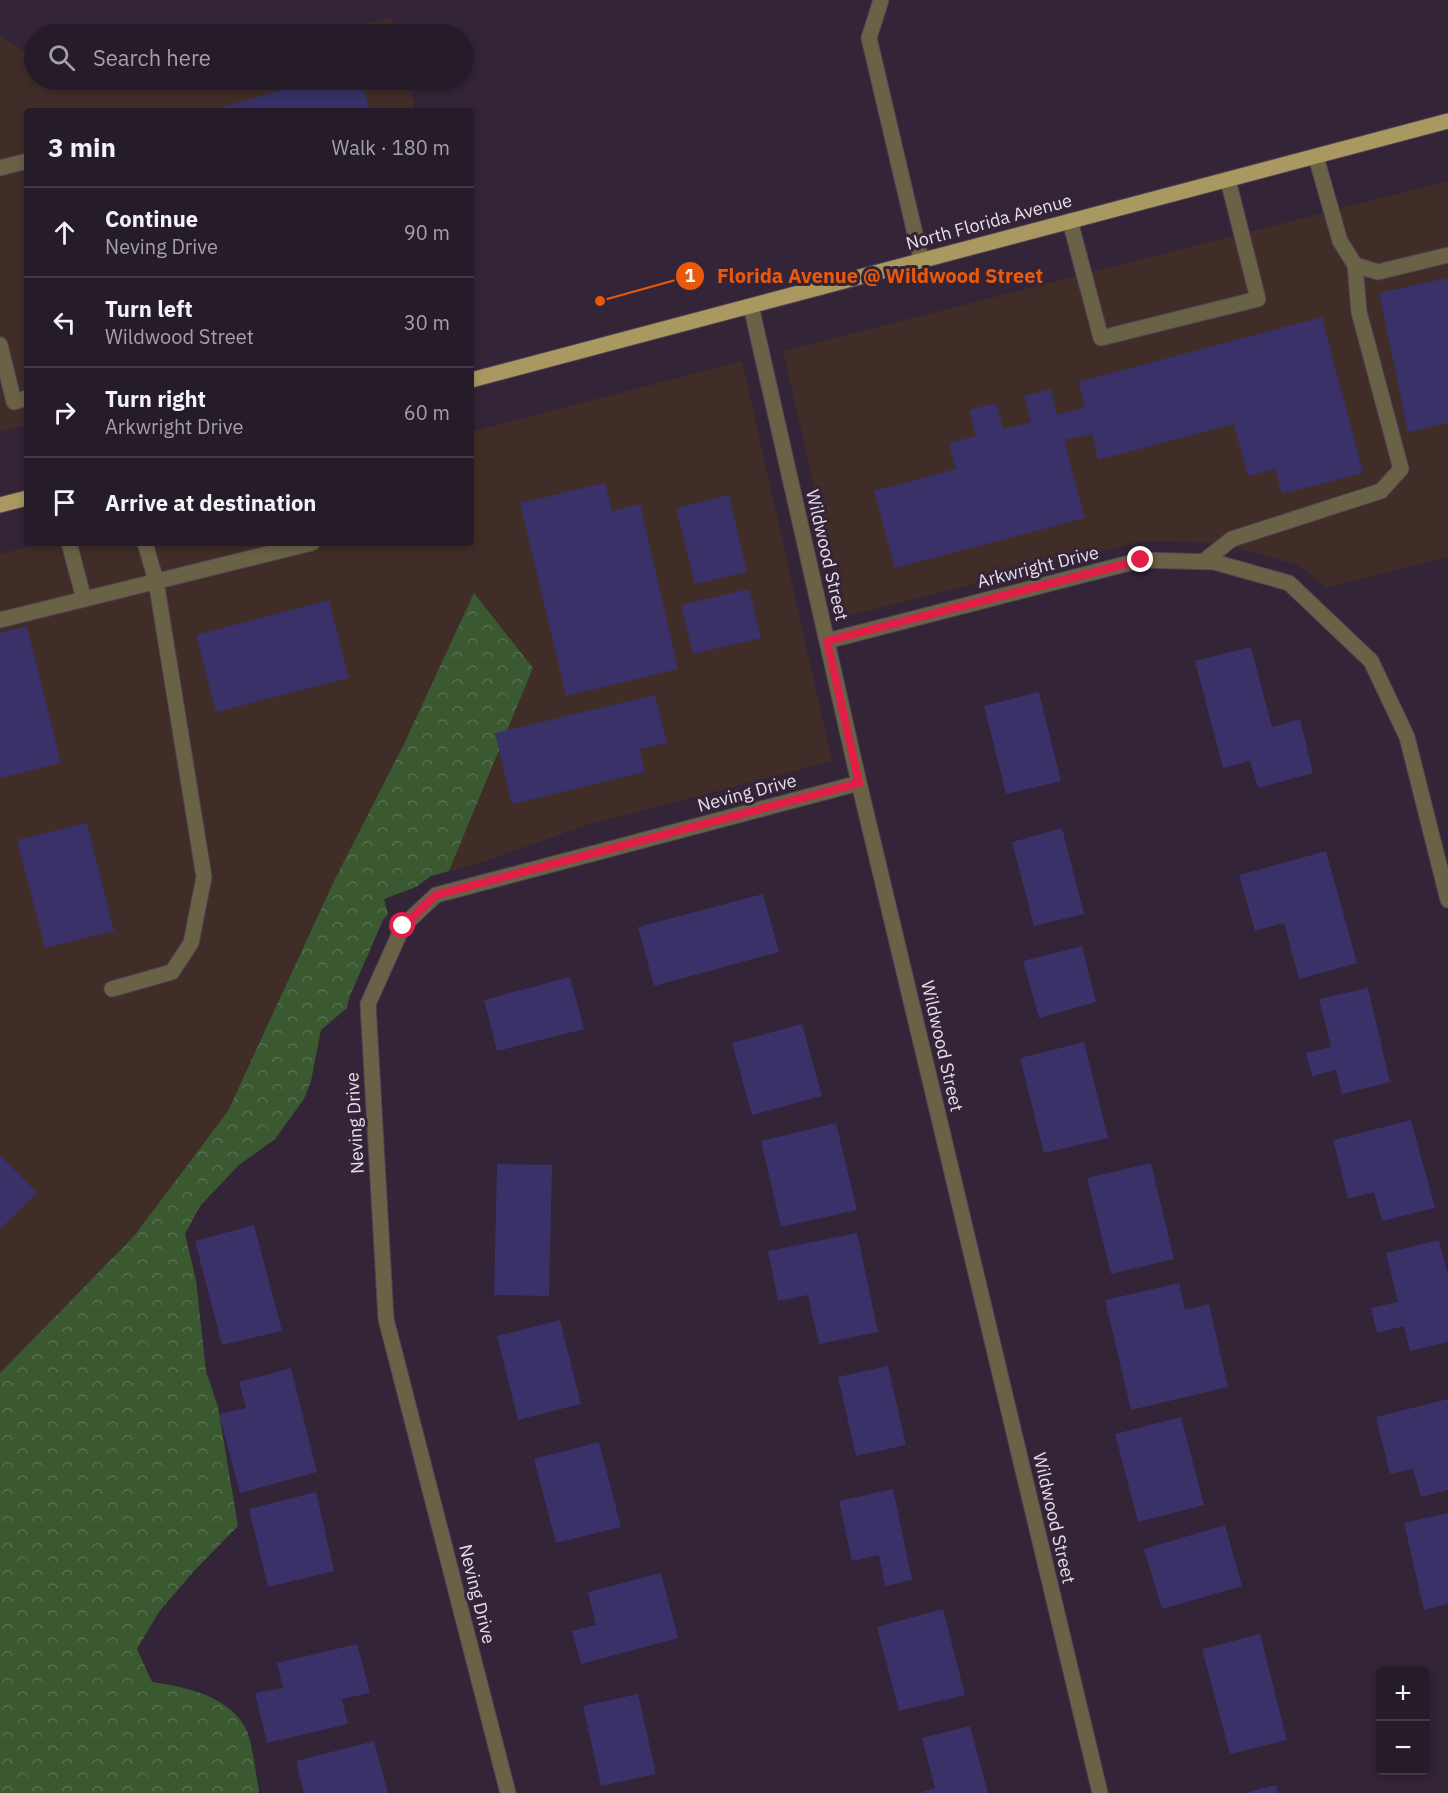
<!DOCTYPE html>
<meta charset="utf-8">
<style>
:root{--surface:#261b29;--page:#2e2431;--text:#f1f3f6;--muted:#a4a1a8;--line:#423946}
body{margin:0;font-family:"IBM Plex Sans",sans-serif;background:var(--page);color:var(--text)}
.controls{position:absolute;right:18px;bottom:18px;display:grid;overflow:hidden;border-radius:6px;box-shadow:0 3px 9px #0003}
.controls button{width:54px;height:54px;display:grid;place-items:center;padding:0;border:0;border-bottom:2px solid var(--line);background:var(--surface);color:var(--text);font:30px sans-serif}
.stop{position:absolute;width:18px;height:18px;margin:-14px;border:4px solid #e11d48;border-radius:50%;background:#fff}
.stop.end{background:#e11d48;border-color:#fff;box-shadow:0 2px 6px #0008}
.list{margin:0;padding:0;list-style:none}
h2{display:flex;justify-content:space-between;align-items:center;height:78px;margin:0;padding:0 24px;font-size:26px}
h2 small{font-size:20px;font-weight:400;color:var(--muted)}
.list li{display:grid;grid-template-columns:39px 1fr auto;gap:18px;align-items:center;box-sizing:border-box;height:90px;padding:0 24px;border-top:2px solid var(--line)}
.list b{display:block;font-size:22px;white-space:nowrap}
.list p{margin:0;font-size:20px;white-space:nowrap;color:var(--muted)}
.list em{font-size:20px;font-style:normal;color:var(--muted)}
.icon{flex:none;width:33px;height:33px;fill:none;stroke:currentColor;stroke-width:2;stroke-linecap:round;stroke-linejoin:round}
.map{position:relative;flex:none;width:1448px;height:1793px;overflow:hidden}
.search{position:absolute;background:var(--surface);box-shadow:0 3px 9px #0003;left:24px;top:24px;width:450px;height:66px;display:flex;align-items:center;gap:15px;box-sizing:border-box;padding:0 21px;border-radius:33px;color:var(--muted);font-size:22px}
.panel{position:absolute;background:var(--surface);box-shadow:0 3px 9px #0003;left:24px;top:108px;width:450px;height:438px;border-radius:6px}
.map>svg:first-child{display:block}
</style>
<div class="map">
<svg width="1448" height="1793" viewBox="0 0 1448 1793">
<defs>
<pattern id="forest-crowns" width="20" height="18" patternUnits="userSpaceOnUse" patternTransform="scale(1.5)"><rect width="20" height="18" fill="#3a5931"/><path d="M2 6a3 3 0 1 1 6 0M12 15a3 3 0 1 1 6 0" fill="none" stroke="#56704f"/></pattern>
</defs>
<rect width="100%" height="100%" fill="#332437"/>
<!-- commercial -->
<path fill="#402d28" d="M392 18 396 34H313Z
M0 36 34 57V80H408L416 111H27V425L0 432Z
M1448 181V557L1325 588 1306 570 1297 565 1222 543 1143 541 844 617 783 351Z
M742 361 832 761 587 825 477 864 449 871 533 668 405 742 334 881 228 1111 134 1236 0 1373V554L43 543H471V432Z"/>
<!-- forest -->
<path fill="url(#forest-crowns)" d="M474 593 533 668 449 871 431 876 416 887 384 899 388 914 383 920 349 998 347 1008 321 1030 311 1081 304 1099 275 1139 239 1165 200 1206 185 1234 196 1280 206 1371 218 1407 238 1526 193 1572 159 1612 137 1649 152 1682C186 1687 231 1696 247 1731 252 1743 256 1775 259 1790L258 1793H0V1373L134 1236 228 1111 334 881 405 742Z"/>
<!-- building -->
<path fill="#393168" d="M316 80H361L370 111H209Z
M1448 278V423L1408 432 1379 293Z
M1322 317 1363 473 1282 494 1275 469 1248 476 1234 424 1098 460 1092 434 1064 440 1085 518 895 568 874 491 956 469 949 443 976 436 969 410 996 403 1003 429 1031 422 1024 396 1051 389 1057 415 1085 407 1078 382Z
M605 483 612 511 640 504 678 669 566 696 520 503Z
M729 495 747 572 695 584 676 508Z
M749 589 761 638 693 654 681 605Z
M329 600 349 678 216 712 196 635Z
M27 626 61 763 0 778V633Z
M1251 647 1272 727 1300 719 1313 773 1258 788 1250 761 1223 768 1195 661Z
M1039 692 1061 781 1006 794 984 706Z
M655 695 667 743 639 749 645 772 512 804 495 733Z
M87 823 114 931 45 948 17 840Z
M1062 828 1084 914 1034 926 1012 842Z
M1326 851 1357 963 1299 979 1284 923 1255 931 1239 875Z
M763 894 779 952 654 986 638 927Z
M1082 946 1096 1002 1039 1018 1023 961Z
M570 977 584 1029 497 1051 484 1000Z
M1368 988 1390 1082 1342 1094 1336 1070 1312 1076 1306 1053 1331 1047 1319 999Z
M802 1024 822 1096 752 1115 732 1043Z
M1084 1042 1108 1138 1044 1153 1020 1058Z
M1411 1120 1435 1208 1382 1221 1374 1192 1348 1199 1333 1140Z
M836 1123 857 1210 781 1227 761 1141Z
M0 1155 37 1193 0 1229Z
M1151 1163 1174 1259 1111 1274 1087 1178Z
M497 1164 552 1165 549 1296 494 1295Z
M254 1225 282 1331 222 1345 195 1241Z
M857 1233 878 1332 819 1344 808 1295 778 1301 768 1251Z
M1439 1240 1448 1275V1342L1410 1351 1404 1326 1377 1333 1371 1308 1398 1302 1386 1253Z
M1179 1283 1185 1310 1209 1304 1228 1387 1131 1410 1105 1300Z
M560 1320 581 1404 518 1420 497 1336Z
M888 1366 906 1445 856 1456 838 1377Z
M291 1368 317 1472 240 1493 219 1414 246 1408 239 1382Z
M1448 1399V1490L1421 1497 1413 1469 1390 1474 1376 1417Z
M1181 1417 1204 1505 1138 1522 1115 1434Z
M599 1442 621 1527 556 1543 534 1459Z
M893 1489 912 1580 885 1586 879 1555 852 1561 839 1501Z
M316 1492 334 1571 268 1587 249 1509Z
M1448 1513V1604L1424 1610 1404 1523Z
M1225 1525 1242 1586 1162 1609 1144 1549Z
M661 1573 678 1638 581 1664 572 1631 596 1625 588 1592Z
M943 1609 965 1695 899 1711 877 1627Z
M1260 1634 1287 1740 1230 1754 1202 1649Z
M357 1644 370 1693 342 1699 348 1724 267 1743 255 1693 283 1688 277 1663Z
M638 1694 656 1774 601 1786 583 1706Z
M970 1726 988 1793H919L935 1788 922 1738Z
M374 1741 388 1793H304L296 1761Z
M1276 1785 1278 1793H1248V1792Z"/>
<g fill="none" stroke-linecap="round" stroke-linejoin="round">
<defs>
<path id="minor" d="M881 0 869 38 921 259
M1316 157 1340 241 1355 265 1378 272 1448 255
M0 168 27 161
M1070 221 1101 338 1258 299 1228 180
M751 306 859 783 1100 1793
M0 345 14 402 27 398
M69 543 84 599
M1204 561 1232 539 1381 491 1401 469 1359 312 1355 265
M0 620 312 543
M827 641 1141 560 1214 562 1289 583 1371 661 1407 737 1448 900
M112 989 172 972 191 943 204 877 156 581 145 543
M508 1793 386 1319 368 1004 403 926 436 895 859 783"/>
<path id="major" d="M471 380 1448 121
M0 505 27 498"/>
</defs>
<!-- minor casing -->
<use href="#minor" stroke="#504254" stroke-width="17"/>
<!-- major casing -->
<use href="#major" stroke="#504254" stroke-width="17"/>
<!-- minor -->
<use href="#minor" stroke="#6a6247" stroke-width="15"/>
<!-- major -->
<use href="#major" stroke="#a9985f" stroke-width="15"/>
</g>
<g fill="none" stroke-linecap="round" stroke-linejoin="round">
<!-- route -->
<path stroke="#e11d48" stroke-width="8" d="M403 926 436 895 859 783 827 641 1141 560"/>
</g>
<g text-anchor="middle" stroke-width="6" stroke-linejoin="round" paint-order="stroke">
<!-- street labels -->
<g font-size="18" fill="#e8deea" stroke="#332437">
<text transform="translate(989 222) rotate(-15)" y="6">North Florida Avenue</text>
<text transform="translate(827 555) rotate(77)" y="6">Wildwood Street</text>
<text transform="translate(1038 567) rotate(-14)" y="6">Arkwright Drive</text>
<text transform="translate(747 793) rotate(-15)" y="6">Neving Drive</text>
<text transform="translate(942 1046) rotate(77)" y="6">Wildwood Street</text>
<text transform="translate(355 1123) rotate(-93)" y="6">Neving Drive</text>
<text transform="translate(1054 1518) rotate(77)" y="6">Wildwood Street</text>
<text transform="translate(477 1594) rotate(76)" y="6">Neving Drive</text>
</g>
</g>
<!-- callouts -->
<path fill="none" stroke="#e8590c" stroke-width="2" d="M600 301L690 276"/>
<g fill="#e8590c" stroke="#332437" stroke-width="2">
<circle cx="600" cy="301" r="6"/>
<circle cx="690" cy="276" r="15"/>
</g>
<g font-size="18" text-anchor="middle" font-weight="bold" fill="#fff">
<text x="690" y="282">1</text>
</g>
<g font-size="20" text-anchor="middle" font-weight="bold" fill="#e8590c" stroke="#332437" stroke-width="6" stroke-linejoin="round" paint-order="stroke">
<text x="880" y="283">Florida Avenue @ Wildwood Street</text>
</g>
</svg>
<div class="controls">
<button>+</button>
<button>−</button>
</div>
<div class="stop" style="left:403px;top:926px"></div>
<div class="stop end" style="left:1141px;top:560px"></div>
<div class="search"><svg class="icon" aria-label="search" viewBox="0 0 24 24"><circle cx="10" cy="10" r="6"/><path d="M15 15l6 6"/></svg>Search here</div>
<section class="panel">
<h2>3 min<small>Walk · 180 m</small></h2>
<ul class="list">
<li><svg class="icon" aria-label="ahead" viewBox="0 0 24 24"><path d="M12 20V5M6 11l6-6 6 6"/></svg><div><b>Continue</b><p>Neving Drive</p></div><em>90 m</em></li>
<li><svg class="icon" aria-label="left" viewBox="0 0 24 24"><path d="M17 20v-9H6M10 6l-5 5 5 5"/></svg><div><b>Turn left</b><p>Wildwood Street</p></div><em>30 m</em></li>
<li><svg class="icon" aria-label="right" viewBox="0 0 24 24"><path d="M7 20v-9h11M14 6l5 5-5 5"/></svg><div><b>Turn right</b><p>Arkwright Drive</p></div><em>60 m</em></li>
<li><svg class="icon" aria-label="arrive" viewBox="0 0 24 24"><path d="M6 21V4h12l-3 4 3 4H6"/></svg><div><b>Arrive at destination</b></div></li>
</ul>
</section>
</div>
